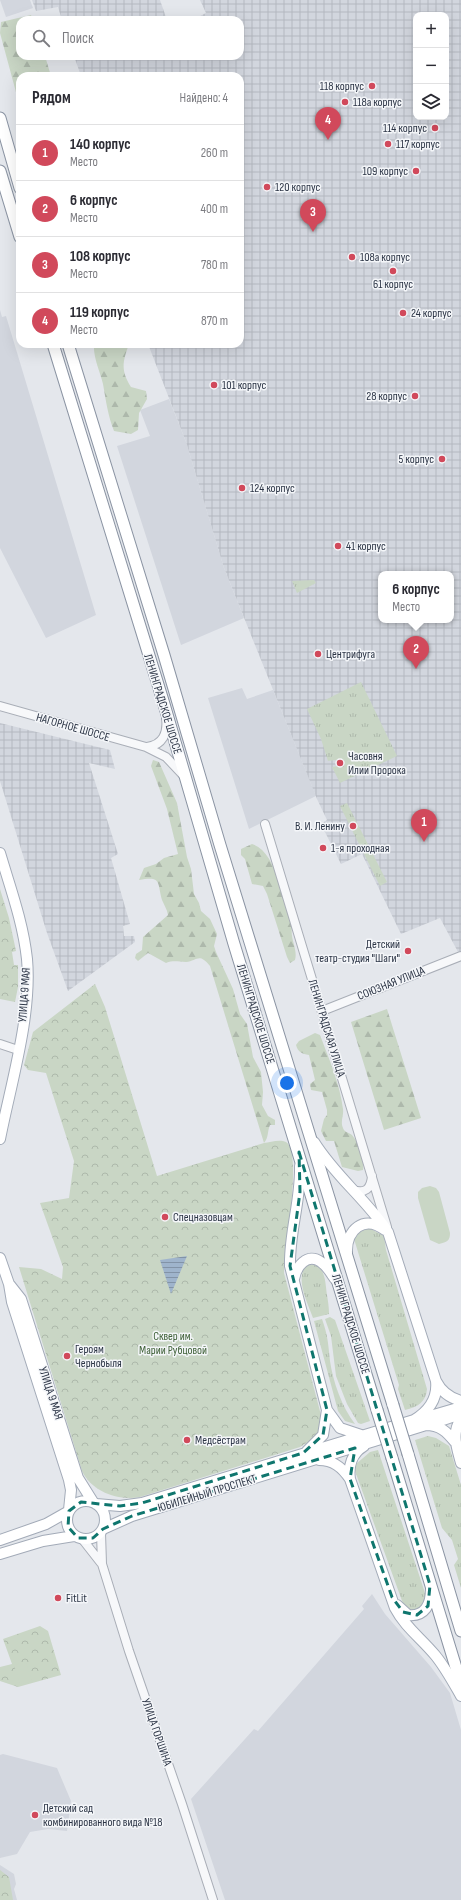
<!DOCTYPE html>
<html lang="ru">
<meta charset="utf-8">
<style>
:root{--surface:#fff;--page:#f7f7f7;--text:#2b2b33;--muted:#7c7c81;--line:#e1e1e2;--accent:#d1495b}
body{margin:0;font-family:"Sofia Sans Condensed",sans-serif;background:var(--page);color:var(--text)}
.controls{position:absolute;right:12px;top:12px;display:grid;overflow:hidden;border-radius:8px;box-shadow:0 4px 16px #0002}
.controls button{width:36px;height:36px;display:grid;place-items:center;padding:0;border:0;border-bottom:1px solid var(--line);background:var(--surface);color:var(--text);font:20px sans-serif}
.you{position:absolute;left:287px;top:1083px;width:14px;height:14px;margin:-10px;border:3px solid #fff;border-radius:50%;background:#1a73e8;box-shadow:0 0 0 6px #1a73e833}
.badge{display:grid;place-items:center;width:26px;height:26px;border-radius:50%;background:var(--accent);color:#fff;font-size:13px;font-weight:700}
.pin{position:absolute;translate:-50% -33px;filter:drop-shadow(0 1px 2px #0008)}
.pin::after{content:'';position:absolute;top:21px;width:14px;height:12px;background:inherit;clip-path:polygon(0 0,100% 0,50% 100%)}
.popup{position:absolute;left:378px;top:571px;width:76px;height:52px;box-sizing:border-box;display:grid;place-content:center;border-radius:8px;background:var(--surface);filter:drop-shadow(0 1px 3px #0005);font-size:13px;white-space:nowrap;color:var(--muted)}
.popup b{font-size:15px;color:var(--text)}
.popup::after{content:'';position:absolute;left:50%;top:100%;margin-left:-8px;border:8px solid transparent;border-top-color:var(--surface)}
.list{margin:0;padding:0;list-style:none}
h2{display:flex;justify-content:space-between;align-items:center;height:52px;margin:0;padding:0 16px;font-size:17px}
h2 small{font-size:13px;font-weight:400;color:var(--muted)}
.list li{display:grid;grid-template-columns:26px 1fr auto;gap:12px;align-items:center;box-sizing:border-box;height:56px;padding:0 16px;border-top:1px solid var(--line)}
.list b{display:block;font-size:15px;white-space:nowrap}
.list p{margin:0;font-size:13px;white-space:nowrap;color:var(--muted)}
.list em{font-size:13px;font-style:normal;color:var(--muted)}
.icon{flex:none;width:22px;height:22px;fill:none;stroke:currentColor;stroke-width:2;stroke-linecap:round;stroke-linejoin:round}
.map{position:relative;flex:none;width:461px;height:1900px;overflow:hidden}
.search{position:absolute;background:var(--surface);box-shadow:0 4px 16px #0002;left:16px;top:16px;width:228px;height:44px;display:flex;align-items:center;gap:10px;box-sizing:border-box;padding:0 14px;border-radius:12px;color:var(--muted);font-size:15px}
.panel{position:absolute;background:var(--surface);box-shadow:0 4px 16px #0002;left:16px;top:72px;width:228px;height:276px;border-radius:12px}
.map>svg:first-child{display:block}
</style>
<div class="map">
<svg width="461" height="1900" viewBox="0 0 461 1900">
<defs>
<pattern id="industrial-grid" width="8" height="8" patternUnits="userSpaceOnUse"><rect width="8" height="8" fill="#d2d6de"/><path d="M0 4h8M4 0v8" fill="none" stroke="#b4b8c0"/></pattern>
<pattern id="grass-tufts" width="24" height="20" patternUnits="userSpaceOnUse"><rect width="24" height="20" fill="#c9d6c5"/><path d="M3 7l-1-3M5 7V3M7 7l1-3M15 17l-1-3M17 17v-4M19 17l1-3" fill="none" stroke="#adb8ab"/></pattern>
<pattern id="forest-firs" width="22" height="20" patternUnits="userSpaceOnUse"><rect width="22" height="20" fill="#c9d6c5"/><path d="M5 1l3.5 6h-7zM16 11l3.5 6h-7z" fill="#adb8ab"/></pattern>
<pattern id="park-crowns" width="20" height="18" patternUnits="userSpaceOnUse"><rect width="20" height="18" fill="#c9d6c5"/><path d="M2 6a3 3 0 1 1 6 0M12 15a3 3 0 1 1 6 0" fill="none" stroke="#adb8ab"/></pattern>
<pattern id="water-rules" width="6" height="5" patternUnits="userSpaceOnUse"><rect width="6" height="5" fill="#9fb4cc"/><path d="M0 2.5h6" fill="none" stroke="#8293a7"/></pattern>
</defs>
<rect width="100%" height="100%" fill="#e4e7ec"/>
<!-- built -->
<path fill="#d2d6de" d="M0 0H30L33 8 6 17Z
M0 310 2 317 6 316 96 615 46 638 0 548Z
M169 399 186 442 224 568 244 618 181 645 117 446 150 436 140 410Z
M242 688 247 699 273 690 316 796 249 829 208 698Z
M372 1594 385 1614 431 1667 450 1693 461 1730V1900H225L191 1799 254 1729 258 1731 364 1609 362 1606Z
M3 1754 57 1768 71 1801 67 1831 48 1829 30 1832 17 1854 0 1858V1755Z
M0 1865 14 1874 16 1884 14 1889 17 1900H0Z"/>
<!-- industrial -->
<path fill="url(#industrial-grid)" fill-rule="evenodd" d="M32 0H160L167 20H62L58 7 36 11Z
M200 0H461V951L458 952 440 918 401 934 362 854 341 864 321 824 327 820 317 799 224 568 186 442 148 344H240V76H81L74 56H240V20H192L206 13ZM416 15H446V117H416ZM381 574H451V620H381Z
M0 723 110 750 115 769 89 763 118 854 111 858 130 924 123 926 124 936H134L135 942 68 991 47 933 0 781Z"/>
<!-- grass -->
<path fill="url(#grass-tufts)" d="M314 580 316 583 297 593 292 581Z
M361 682 397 756 340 783 332 767 344 765 343 759 328 761 321 739 307 709Z
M347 803 387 882 380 886 340 806Z
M365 1229H371L384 1236 386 1250 427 1389C426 1402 418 1407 405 1410L398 1389 399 1385 354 1239 356 1234Z
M307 1265C326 1262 325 1282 327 1295 328 1301 329 1307 329 1314L313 1318C308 1303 294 1278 307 1265Z
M330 1317 335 1320 370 1421 361 1424 358 1423 347 1404 336 1376 331 1336 325 1319Z
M322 1319C328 1336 328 1343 330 1361 333 1382 342 1407 355 1424L345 1421 338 1411 314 1321Z
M428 1436 436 1438 449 1446 461 1485V1588L454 1565 458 1559 452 1540 442 1528 415 1440Z
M378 1450 426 1596V1600L421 1608 411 1611 405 1609 401 1598 355 1471 356 1464 370 1452Z"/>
<!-- forest -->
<path fill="url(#forest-firs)" d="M31 15 33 20H20V56H45L51 76H20V107L0 33 1 22Z
M94 344H129C123 361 120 370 131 387L146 391 147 399 139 413 138 430 131 434 114 431C108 416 106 401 103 384 100 371 93 358 94 344Z
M153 760 159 762 177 803 187 857 191 869 194 894 199 903 201 911 210 919 217 934 214 946 216 952 233 989 240 1014 247 1024 253 1057 261 1072 263 1092 262 1105 268 1116 275 1120V1125H270C267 1132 269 1137 264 1143L210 966C199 952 197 961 186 962 178 962 174 960 166 963L148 953 138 961 135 958 136 954 142 950 143 937 168 915C167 909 164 905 162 900 157 882 162 876 139 880L144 868 156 864 164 858 178 854 167 809 151 766Z
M252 844C277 851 285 905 292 928 290 939 298 950 295 960L290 963 287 957 267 894 263 886 252 884 245 859 241 855V849Z
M387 1009 421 1118 384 1130 351 1022Z
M315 1033 320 1035C329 1059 340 1084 343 1109 344 1116 340 1121 343 1128 344 1132 348 1132 352 1135 359 1143 365 1160 363 1170L358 1171 342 1167 334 1141H326L321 1131 324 1119 327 1115V1110L322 1092 311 1090 310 1084 315 1080 309 1055C302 1054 298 1052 296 1045L299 1041Z"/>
<!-- park -->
<path fill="url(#park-crowns)" d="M0 889 9 918 16 951 12 952 14 965H18V987L15 1002 0 999Z
M95 984 105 1007 157 1176 264 1143C270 1142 280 1139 286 1142 303 1151 284 1252 284 1273L322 1419 318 1436 300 1447 140 1497C118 1501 92 1492 82 1471L19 1267 41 1269 62 1279 63 1267 40 1203 69 1198 74 1161 46 1073 28 1070 24 1065 33 1032Z
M40 1626 48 1631 61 1675 18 1687 0 1681V1667L12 1664 3 1639Z
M0 1870 9 1877 13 1900H0Z"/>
<!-- garden -->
<path fill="#c9d6c5" d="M430 1186 436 1188 439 1192 450 1233C450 1241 447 1242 439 1244L430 1240 418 1198V1192L422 1188Z
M26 1662 32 1681 20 1684 14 1665Z"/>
<!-- water -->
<path fill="url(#water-rules)" d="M187 1256 171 1294 160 1260Z"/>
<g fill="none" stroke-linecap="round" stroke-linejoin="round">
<defs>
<path id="minor" d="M0 706 146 747 166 757 183 775
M147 747C163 745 168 733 166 718
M265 824 387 1227
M322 1011 461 956
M0 1044 18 1050
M353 1190C365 1194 371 1189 372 1176
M101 1533 102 1564 129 1651 182 1804 213 1900
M83 1540 101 1563"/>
<path id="major" d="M0 853C10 887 23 922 27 959 32 1015 11 1083 0 1139
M314 1142C335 1176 366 1199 388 1232L436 1381C441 1391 450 1398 461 1401
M300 1166C301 1200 289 1233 290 1266L327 1410 340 1428 361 1435
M347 1253C346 1230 364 1214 385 1230
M0 1258 9 1284 12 1302 69 1480 71 1490 69 1510
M294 1279C296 1267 307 1252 321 1262 327 1266 331 1273 335 1279
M10 1285 21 1299 78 1478 93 1502
M420 1419 461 1407
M461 1419C451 1433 457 1448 461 1463
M428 1425 461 1414
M364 1446C352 1453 348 1466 350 1479L395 1608C405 1627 421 1638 435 1655 445 1667 453 1682 461 1696
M307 1451 323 1435 327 1410
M319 1460C333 1460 342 1467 350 1479
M67 1520a19 19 0 1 1 38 0a19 19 0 1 1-38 0Z
M96 1504 120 1506 142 1503 414 1420C429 1411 438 1399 436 1381
M103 1529 132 1516 426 1425C440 1425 447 1432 455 1442
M0 1540 46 1524 69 1511
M0 1554 43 1541 74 1536
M397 1605 408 1615C425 1617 431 1604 431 1589"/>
<path id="highway" d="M0 118 20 188
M0 171 20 237
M53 344 164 704 234 944 377 1410
M68 344 164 655 220 845 393 1405
M408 1454 461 1631
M392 1458 461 1684"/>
</defs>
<!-- minor casing -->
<use href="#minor" stroke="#a9aeb7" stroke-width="10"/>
<!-- major casing -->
<use href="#major" stroke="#a3abb8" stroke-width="12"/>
<!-- highway casing -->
<use href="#highway" stroke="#8b94a3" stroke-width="13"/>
<!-- minor -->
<use href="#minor" stroke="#f7f8fa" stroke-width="8"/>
<!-- major -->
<use href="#major" stroke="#fff" stroke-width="10"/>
<!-- highway -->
<use href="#highway" stroke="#fff" stroke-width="11"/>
<defs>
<path id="highway-bridge" d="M393 1405 408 1454
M377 1410 392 1458"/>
</defs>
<!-- highway-bridge casing -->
<use href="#highway-bridge" stroke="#8b94a3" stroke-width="13" stroke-linecap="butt"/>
<!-- highway-bridge -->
<use href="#highway-bridge" stroke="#fff" stroke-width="11"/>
</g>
<!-- marked area -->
<path fill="none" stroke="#0f766e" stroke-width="3" stroke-dasharray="8 5" stroke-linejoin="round" d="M299 1152 430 1585 428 1606 417 1615 403 1612 392 1597 350 1479 355 1448 132 1516 103 1529 93 1538H78L68 1527 69 1511 81 1502 120 1506 142 1503 303 1453 323 1435 327 1410 290 1266 300 1192Z"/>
<!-- markers -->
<g fill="#d1495b" stroke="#f4f6f9" stroke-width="1.5">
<circle cx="372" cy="86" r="4"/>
<circle cx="345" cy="102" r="4"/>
<circle cx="435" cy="128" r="4"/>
<circle cx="388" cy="144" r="4"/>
<circle cx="416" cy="171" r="4"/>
<circle cx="267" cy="187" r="4"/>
<circle cx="352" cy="257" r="4"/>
<circle cx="393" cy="271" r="4"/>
<circle cx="403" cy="313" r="4"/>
<circle cx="214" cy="385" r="4"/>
<circle cx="415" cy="396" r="4"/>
<circle cx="442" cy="459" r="4"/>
<circle cx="242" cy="488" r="4"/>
<circle cx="338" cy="546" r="4"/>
<circle cx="318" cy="654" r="4"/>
<circle cx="340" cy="763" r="4"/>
<circle cx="353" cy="826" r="4"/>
<circle cx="323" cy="848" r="4"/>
<circle cx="408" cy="951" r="4"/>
<circle cx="165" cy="1217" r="4"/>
<circle cx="67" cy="1356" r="4"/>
<circle cx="187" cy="1440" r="4"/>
<circle cx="58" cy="1598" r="4"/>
<circle cx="35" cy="1815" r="4"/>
</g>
<g text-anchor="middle" stroke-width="3" stroke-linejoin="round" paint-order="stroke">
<!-- poi labels -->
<g font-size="12" fill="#2b3445" stroke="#f4f6f9" text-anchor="start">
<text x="364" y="90" text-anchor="end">118 корпус</text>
<text x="353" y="106">118а корпус</text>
<text x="427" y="132" text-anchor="end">114 корпус</text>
<text x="396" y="148">117 корпус</text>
<text x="408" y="175" text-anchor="end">109 корпус</text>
<text x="275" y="191">120 корпус</text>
<text x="360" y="261">108а корпус</text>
<text x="393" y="288" text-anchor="middle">61 корпус</text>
<text x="411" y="317">24 корпус</text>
<text x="222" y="389">101 корпус</text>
<text x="407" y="400" text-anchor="end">28 корпус</text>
<text x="434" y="463" text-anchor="end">5 корпус</text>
<text x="250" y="492">124 корпус</text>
<text x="346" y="550">41 корпус</text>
<text x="326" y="658">Центрифуга</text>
<text x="348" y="760">Часовня<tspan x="348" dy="14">Илии Пророка</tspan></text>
<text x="345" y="830" text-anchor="end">В. И. Ленину</text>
<text x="331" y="852">1-я проходная</text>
<text x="400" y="948" text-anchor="end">Детский<tspan x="400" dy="14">театр-студия "Шаги"</tspan></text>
<text x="173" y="1221">Спецназовцам</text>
<text x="75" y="1353">Героям<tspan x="75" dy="14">Чернобыля</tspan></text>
<text x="195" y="1444">Медсёстрам</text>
<text x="66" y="1602">FitLit</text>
<text x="43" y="1812">Детский сад<tspan x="43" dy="14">комбинированного вида №18</tspan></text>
</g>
<!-- street labels -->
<g font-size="12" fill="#2b3445" stroke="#f4f6f9">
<text transform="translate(163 704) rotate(73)" y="4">ЛЕНИНГРАДСКОЕ ШОССЕ</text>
<text transform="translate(73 727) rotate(16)" y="4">НАГОРНОЕ ШОССЕ</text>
<text transform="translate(391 983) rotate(-22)" y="4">СОЮЗНАЯ УЛИЦА</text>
<text transform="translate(24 995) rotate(-86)" y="4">УЛИЦА 9 МАЯ</text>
<text transform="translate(256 1014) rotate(73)" y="4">ЛЕНИНГРАДСКОЕ ШОССЕ</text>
<text transform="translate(327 1028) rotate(73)" y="4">ЛЕНИНГРАДСКАЯ УЛИЦА</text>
<text transform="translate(351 1324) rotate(73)" y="4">ЛЕНИНГРАДСКОЕ ШОССЕ</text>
<text transform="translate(51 1393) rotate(72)" y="4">УЛИЦА 9 МАЯ</text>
<text transform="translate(207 1493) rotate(-17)" y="4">ЮБИЛЕЙНЫЙ ПРОСПЕКТ</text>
<text transform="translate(157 1732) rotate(71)" y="4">УЛИЦА ГОРШИНА</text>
</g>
<!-- park labels -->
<g font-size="12" fill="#3f6138" stroke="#f4f6f9">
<text x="173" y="1340">Сквер им.<tspan x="173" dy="14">Марии Рубцовой</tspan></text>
</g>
</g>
</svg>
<div class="controls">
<button>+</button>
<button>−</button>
<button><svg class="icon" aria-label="layers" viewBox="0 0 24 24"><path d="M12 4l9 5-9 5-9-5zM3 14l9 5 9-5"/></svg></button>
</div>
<div class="you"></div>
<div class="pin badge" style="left:424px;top:842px">1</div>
<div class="pin badge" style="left:416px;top:669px">2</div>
<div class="popup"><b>6 корпус</b>Место</div>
<div class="pin badge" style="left:313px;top:232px">3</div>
<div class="pin badge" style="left:328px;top:140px">4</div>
<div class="search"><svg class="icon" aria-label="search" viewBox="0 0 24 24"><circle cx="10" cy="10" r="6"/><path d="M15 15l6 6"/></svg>Поиск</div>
<section class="panel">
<h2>Рядом<small>Найдено: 4</small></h2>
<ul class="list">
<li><span class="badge">1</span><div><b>140 корпус</b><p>Место</p></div><em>260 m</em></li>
<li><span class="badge">2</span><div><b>6 корпус</b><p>Место</p></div><em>400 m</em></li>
<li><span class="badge">3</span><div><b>108 корпус</b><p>Место</p></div><em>780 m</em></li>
<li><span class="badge">4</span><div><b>119 корпус</b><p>Место</p></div><em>870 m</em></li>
</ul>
</section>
</div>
